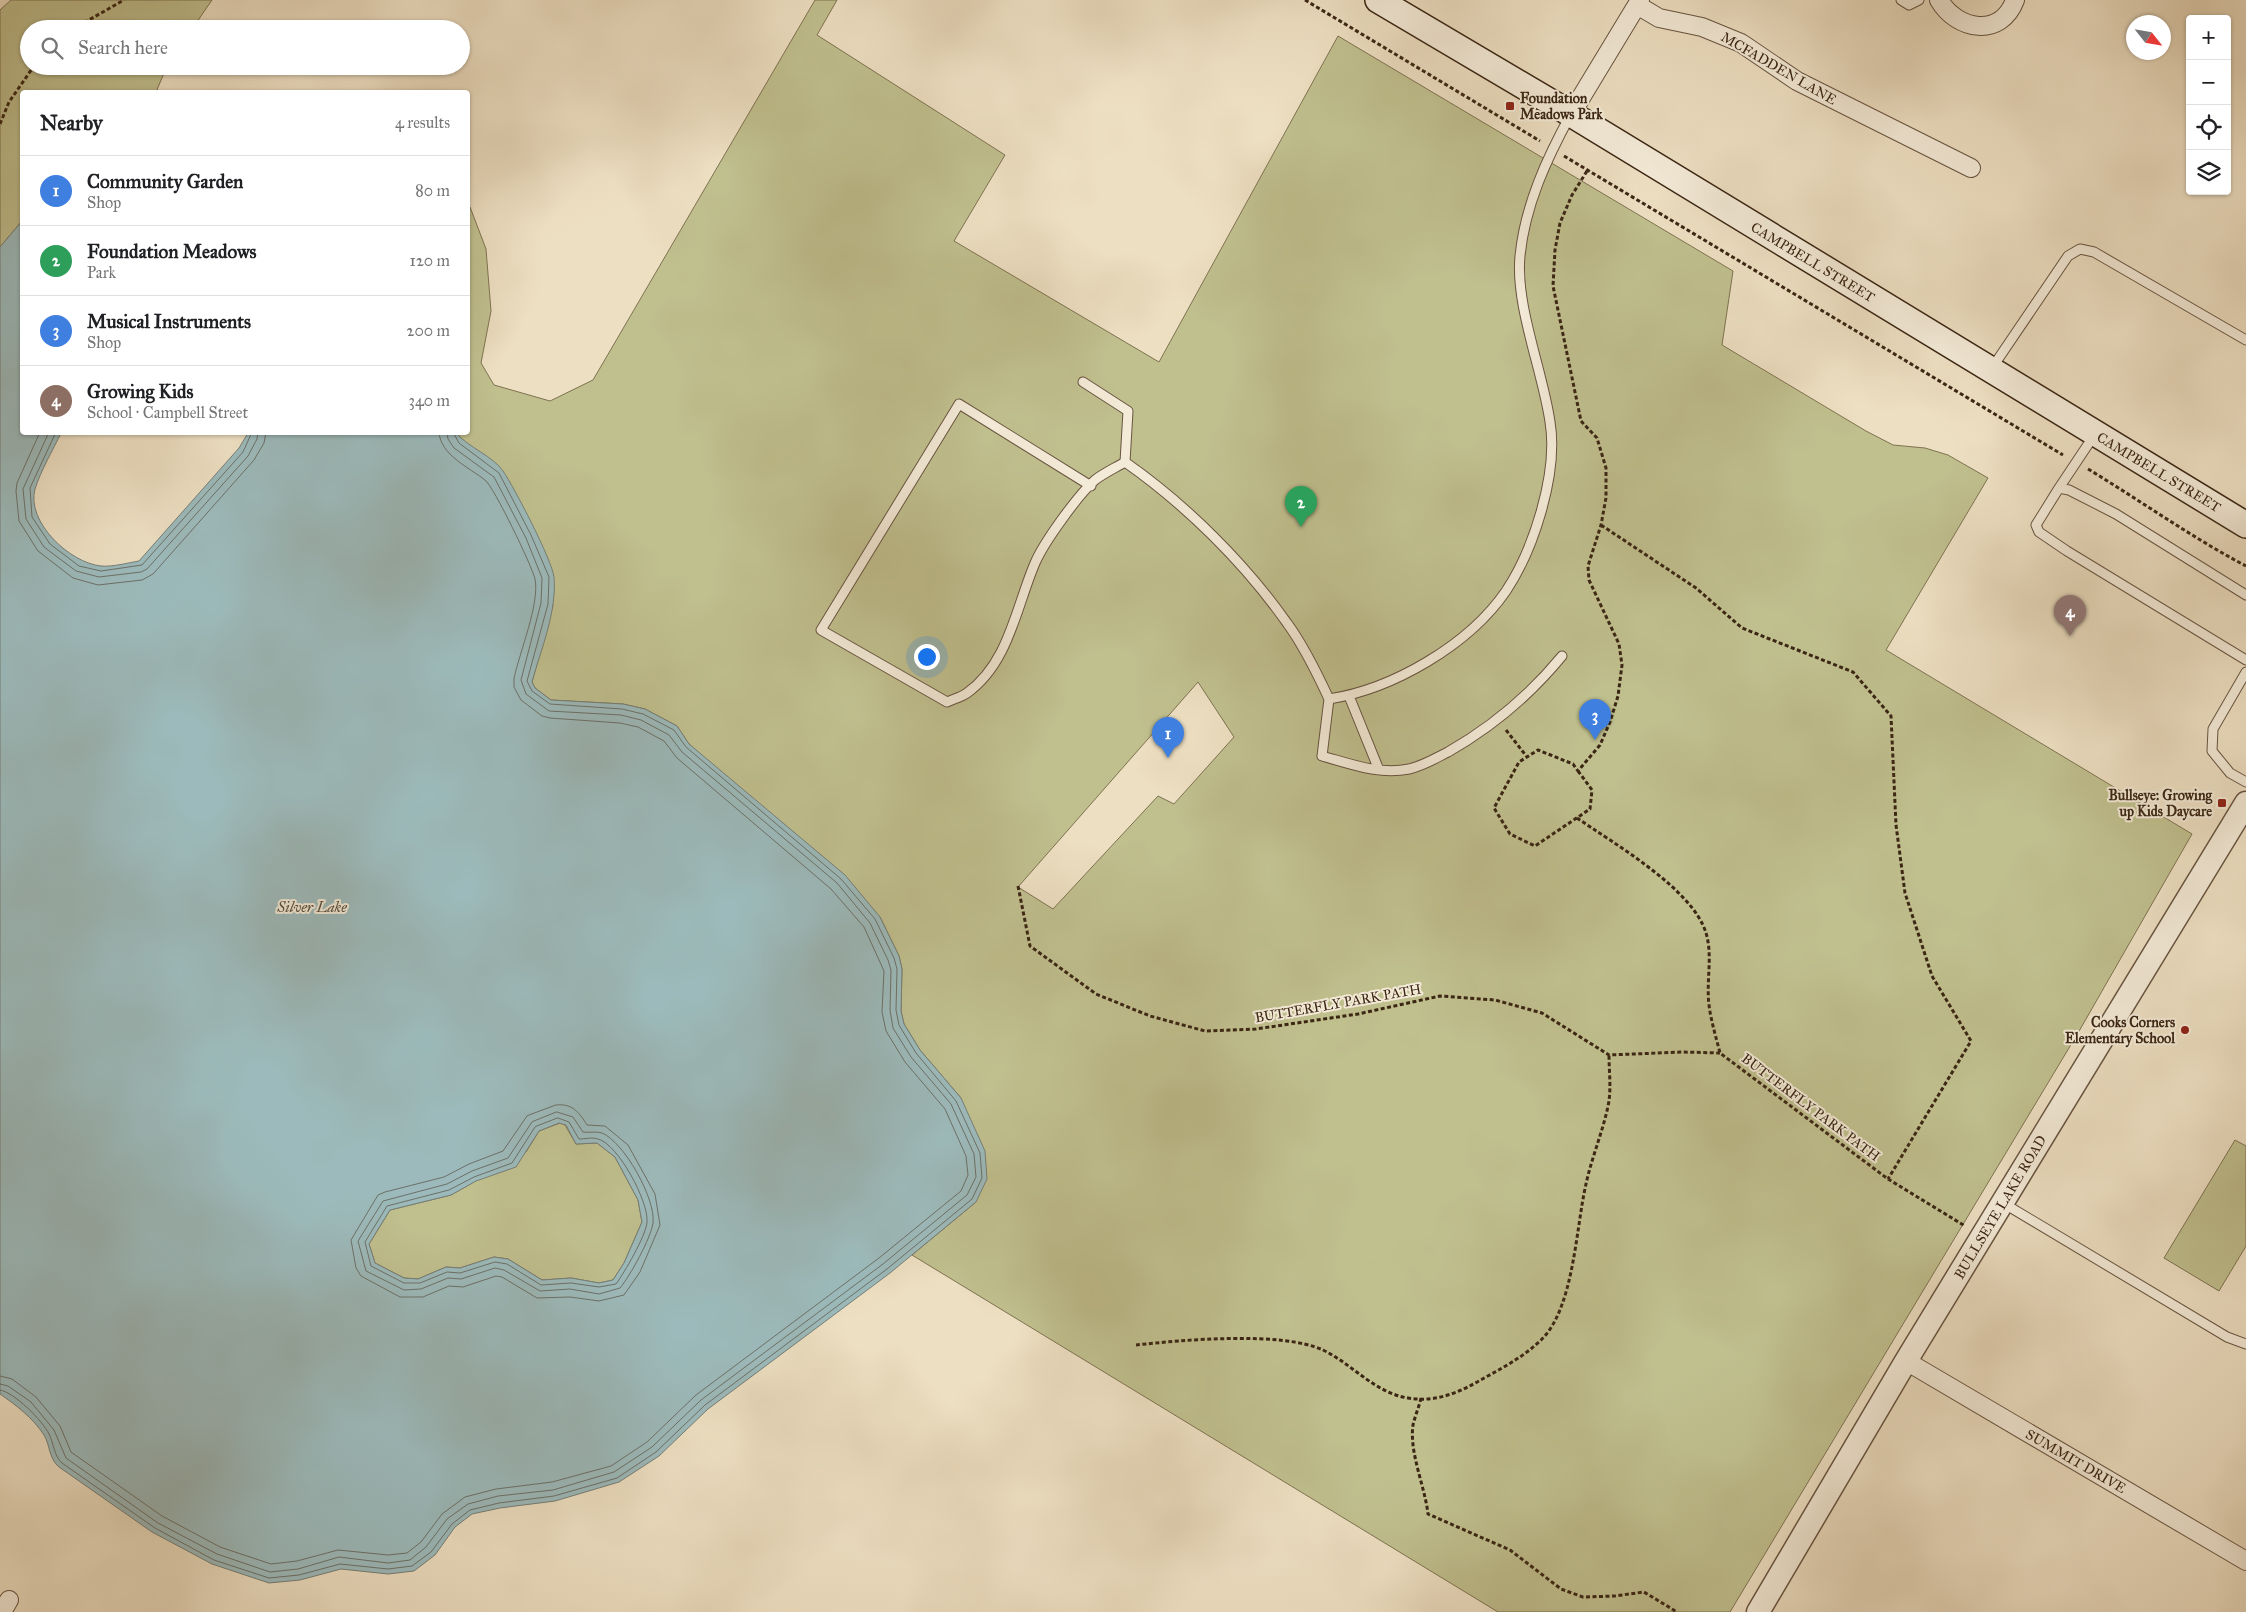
<!DOCTYPE html>
<meta charset="utf-8">
<style>
:root{--surface:#fff;--page:#f2f2f2;--text:#202124;--muted:#757577;--line:#e0e0e0;--accent:#db2777}
body{margin:0;font-family:"IM FELL Great Primer",serif;background:var(--page);color:var(--text)}
.controls{position:absolute;right:15px;top:15px;display:grid;overflow:hidden;border-radius:5px;box-shadow:0 1px 4px #0004}
.controls button{width:45px;height:45px;display:grid;place-items:center;padding:0;border:0;border-bottom:1px solid var(--line);background:var(--surface);color:var(--text);font:25px sans-serif}
.compass{position:absolute;left:2126px;top:15px;width:45px;height:45px;border-radius:50%;background:var(--surface);box-shadow:0 1px 4px #0004;rotate:121deg}
.you{position:absolute;left:926px;top:656px;width:18px;height:18px;margin:-12px;border:4px solid #fff;border-radius:50%;background:#1a73e8;box-shadow:0 0 0 8px #1a73e833}
.badge{display:grid;place-items:center;width:32px;height:32px;border-radius:50%;background:var(--accent);color:#fff;font-size:16px;font-weight:700}
.pin{position:absolute;translate:-50% -41px;filter:drop-shadow(0 1px 2px #0008)}
.pin::after{content:'';position:absolute;top:26px;width:18px;height:15px;background:inherit;clip-path:polygon(0 0,100% 0,50% 100%)}
.list{margin:0;padding:0;list-style:none}
h2{display:flex;justify-content:space-between;align-items:center;height:65px;margin:0;padding:0 20px;font-size:21px}
h2 small{font-size:16px;font-weight:400;color:var(--muted)}
.list li{display:grid;grid-template-columns:32px 1fr auto;gap:15px;align-items:center;box-sizing:border-box;height:70px;padding:0 20px;border-top:1px solid var(--line)}
.list b{display:block;font-size:19px;white-space:nowrap}
.list p{margin:0;font-size:16px;white-space:nowrap;color:var(--muted)}
.list em{font-size:16px;font-style:normal;color:var(--muted)}
.icon{flex:none;width:28px;height:28px;fill:none;stroke:currentColor;stroke-width:2;stroke-linecap:round;stroke-linejoin:round}
.map{position:relative;flex:none;width:2246px;height:1612px;overflow:hidden}
.search{position:absolute;background:var(--surface);box-shadow:0 1px 4px #0004;left:20px;top:20px;width:450px;height:55px;display:flex;align-items:center;gap:12px;box-sizing:border-box;padding:0 18px;border-radius:28px;color:var(--muted);font-size:19px}
.panel{position:absolute;background:var(--surface);box-shadow:0 1px 4px #0004;left:20px;top:90px;width:450px;height:345px;border-radius:5px}
.map>svg:first-child{display:block}
</style>
<div class="map">
<svg width="2246" height="1612" viewBox="0 0 2246 1612">
<rect width="100%" height="100%" fill="#eddfc2"/>
<filter id="stains"><feTurbulence type="fractalNoise" baseFrequency=".004" numOctaves="4"/><feColorMatrix values="0 0 0 0 .2 0 0 0 0 .09 0 0 0 0 .02 0 0 0 .5 -.17"/></filter>
<radialGradient id="worn" r=".72"><stop offset=".6" stop-color="#630" stop-opacity="0"/><stop offset="1" stop-color="#630" stop-opacity=".3"/></radialGradient>
<!-- green -->
<path fill="#c0bf8e" stroke="#7e7251" fill-rule="evenodd" d="M11 0H212L192 29H29V66H167L156 92H22V221L0 247V10Z
M815 0H837L817 35 1005 155 954 241 1159 362 1338 36 1733 271 1722 345 1866 431 1893 445 1925 448 1948 455 1988 478 1886 650 2192 834 2078 1033 1730 1612H1498L912 1255 976 1202 961 1098 920 1050 904 1024 901 1011 902 969 899 956 880 917 689 744 677 726 645 709 623 704 551 700 535 688 532 682 553 605 462 440 456 433 468 432V206L470 207 486 249 491 311 481 363 494 385 550 401 593 380ZM1198 682 1234 737 1174 804 1158 796 1053 909 1018 887Z
M560 1123 565 1125 576 1144 597 1143 615 1157 638 1200 642 1222 624 1263 613 1280 599 1283 571 1278 542 1280 508 1259 494 1257 460 1268 446 1267 418 1279 404 1278 375 1263 369 1244 390 1210 451 1195 526 1152 539 1131Z
M2235 1140 2246 1146V1246L2219 1291 2164 1258Z"/>
<!-- water -->
<path fill="#9cbabb" stroke="#757f78" fill-rule="evenodd" d="M22 221V432L61 433C53 450 41 470 35 489 26 522 70 563 101 566 113 567 127 563 139 561L239 448 248 433H456C468 447 494 457 503 471 514 487 552 560 554 577 557 612 541 649 532 682L535 688 551 700 623 704 645 709 677 726 689 744 845 875 880 917 899 956 902 969 901 1011 904 1024 920 1050 961 1098 985 1151 987 1179 976 1202 890 1273 708 1409 659 1456 619 1482 555 1501 500 1508 472 1514 455 1527 435 1555 414 1571 388 1574 341 1569 300 1580 269 1583 212 1564 152 1532 59 1467C49 1459 50 1445 44 1435 33 1418 16 1405 0 1394V247ZM559 1123 566 1125 576 1144 597 1143 615 1157 638 1200 642 1222 624 1263 613 1280 599 1283 571 1278 542 1280 508 1259 494 1257 460 1268 446 1267 418 1279 404 1278 375 1263 369 1244 390 1210 451 1195 476 1181 516 1167 539 1131Z"/>
<g fill="none" stroke-linecap="round" stroke-linejoin="round">
<!-- shore -->
<path stroke="#6c7068" stroke-width="1" d="M40 432 17 483 16 491 19 521 38 551 73 578 98 585 142 580 153 574 254 460 264 443 266 432
M49 432 23 489 26 519 44 547 76 571 99 577 141 572 147 569 248 456 257 439 258 432
M56 432 30 488 32 517 50 544 79 566 101 571 142 565 243 452 252 432
M556 1105C572 1103 579 1112 587 1125L605 1126 628 1145 655 1194 660 1225 640 1272 624 1295 599 1301 570 1297 537 1298 502 1277 496 1276 463 1287 449 1286 423 1297H400L361 1276 356 1268 351 1240 378 1195 385 1192 444 1177 469 1164 503 1151 527 1116Z
M557 1112 573 1117 583 1132C588 1133 596 1131 602 1133 624 1142 656 1199 653 1223 651 1238 630 1276 620 1288L599 1294 570 1289 540 1291 504 1270 495 1268 461 1279 448 1278 421 1289 404 1290 366 1271 358 1241 383 1201 447 1184 472 1171 508 1158 532 1122Z
M558 1118 569 1122 579 1139C585 1139 592 1137 598 1139 618 1144 649 1202 647 1222 646 1236 624 1273 616 1284L599 1287 571 1283 541 1285 507 1264 495 1262 460 1273 447 1272 420 1283H404L371 1266 365 1242 387 1206 449 1190 474 1177 512 1163 535 1127Z
M0 1376 12 1379 36 1397 60 1426 71 1452 162 1516 220 1547 271 1564 297 1561 338 1550 388 1555 407 1553 421 1542 442 1514 465 1497 496 1489 552 1482 611 1466 647 1442 696 1395 879 1258 961 1191 968 1175 966 1156 945 1109 905 1062 886 1031 882 1012 884 971 864 927 831 889 677 758 664 741 638 727 620 723 550 718 542 716 521 700 514 687V679C519 653 540 604 535 579 532 566 494 487 485 480 470 468 440 455 439 432
M0 1384 8 1386 31 1402 54 1430 66 1458 158 1523 217 1554 270 1572 298 1569 339 1557 388 1563 410 1560 426 1547 447 1519 468 1504 498 1496 553 1490 614 1472 652 1447 701 1400 883 1264 967 1195 976 1177 974 1154 951 1104 911 1057 893 1028 890 1010 891 970 888 960 870 923 837 883 682 752 669 735 641 720 621 715 549 711 526 694 521 680 541 603 542 578 526 538 494 477 454 448 448 439 447 432
M0 1390C14 1392 43 1421 49 1434 54 1444 54 1456 62 1463L155 1528 214 1560 269 1578 299 1575 340 1564 388 1569 412 1566 431 1552 452 1524 470 1510 499 1503 554 1496 617 1478 656 1452 705 1405 887 1269 972 1199 982 1178 980 1153 956 1101 916 1053 899 1025 896 1010 897 969 894 958 875 919 841 879 686 747 674 730 643 714 622 709 550 704 532 691 527 681 548 604 549 577 531 535 499 473 459 443 453 432"/>
<defs>
<path id="service" d="M1901 0 1909 5 1919 0
M1992 368 2068 256 2080 249 2094 252 2246 340
M1083 382 1128 411 1125 462
M1091 486 959 404 821 630 947 702C953 699 962 697 967 693 1009 663 1016 607 1035 563 1044 542 1078 495 1095 480 1104 473 1115 468 1125 462 1185 504 1244 562 1287 623 1304 646 1317 673 1329 699 1393 689 1469 645 1506 591 1522 567 1533 540 1541 512 1549 484 1555 452 1550 422 1543 372 1515 305 1520 256 1525 205 1547 158 1571 114
M2059 488 2095 434
M2246 595 2116 514 2069 490 2059 488 2036 525 2039 532 2067 551 2246 660
M2246 672 2213 729 2212 751 2230 773 2246 782
M1349 696 1379 770
M1329 699 1322 756C1351 764 1379 775 1409 769 1423 766 1436 758 1448 752 1492 727 1530 695 1562 656
M2003 1203 2227 1337 2246 1344"/>
<path id="minor" d="M1939 0C1957 31 2001 38 2015 0
M1637 5 1659 18 1702 27 1741 43 1797 81 1971 168
M1571 114 1640 0
M1906 1361 2246 1561
M2 1612 9 1600"/>
<path id="tertiary" d="M1758 1612 1906 1361 2246 803"/>
<path id="secondary" d="M1378 0 1571 114 2246 525"/>
</defs>
<!-- service casing -->
<use href="#service" stroke="#685440" stroke-width="11"/>
<!-- minor casing -->
<use href="#minor" stroke="#685440" stroke-width="20"/>
<!-- tertiary casing -->
<use href="#tertiary" stroke="#685440" stroke-width="25"/>
<!-- secondary casing -->
<use href="#secondary" stroke="#3b2614" stroke-width="28"/>
<!-- path -->
<path stroke="#3b2614" stroke-width="3" stroke-dasharray="4 2.5" stroke-linecap="butt" d="M1305 0 1540 141
M73 29 124 0
M0 124 9 102 34 66
M1564 156 2063 455
M2088 469C2141 501 2191 537 2246 566
M1601 525 1696 588 1742 628 1853 672 1891 716 1896 825 1905 893 1932 976 1971 1041 1888 1179
M1506 730 1527 757
M1578 771 1592 790 1590 809 1535 846 1510 834 1494 808 1519 762 1538 750 1573 764 1578 771 1600 745 1610 722 1618 696 1622 665 1619 644 1589 580 1588 566 1601 525 1606 498V468L1597 438 1581 421 1553 286 1555 250 1560 223 1572 195 1587 171
M1577 818C1613 843 1693 889 1706 933 1713 956 1706 981 1709 1005 1711 1021 1716 1037 1720 1053L1888 1179 1965 1226
M1018 886 1030 946 1096 994 1150 1016 1205 1031 1256 1029 1358 1014 1440 996 1495 1000 1542 1013 1609 1055 1683 1052 1720 1053
M1136 1345C1182 1340 1282 1331 1323 1350 1352 1364 1375 1393 1408 1398 1438 1403 1462 1391 1486 1377 1506 1366 1526 1355 1542 1339 1574 1307 1576 1227 1586 1184 1592 1156 1604 1129 1609 1101 1611 1086 1609 1070 1609 1055
M1421 1398C1419 1407 1415 1416 1413 1425 1409 1452 1425 1487 1428 1514L1510 1550 1561 1589 1583 1597 1615 1596 1644 1592 1677 1612"/>
<!-- service -->
<use href="#service" stroke="#f3ead7" stroke-width="9"/>
<!-- minor -->
<use href="#minor" stroke="#f3ead7" stroke-width="18"/>
<!-- tertiary -->
<use href="#tertiary" stroke="#f3ead7" stroke-width="22"/>
<!-- secondary -->
<use href="#secondary" stroke="#f3ead7" stroke-width="25"/>
</g>
<!-- markers -->
<g fill="#8f2418" stroke="#f3ead7" stroke-width="2">
<rect x="1505" y="101" width="10" height="10" rx="2.5"/>
<rect x="2217" y="798" width="10" height="10" rx="2.5"/>
<circle cx="2185" cy="1030" r="5"/>
</g>
<g text-anchor="middle" stroke-width="4" stroke-linejoin="round" paint-order="stroke">
<!-- street labels -->
<g font-size="14" fill="#3b2614" stroke="#f3ead7">
<text transform="translate(1779 68) rotate(30)" y="5">MCFADDEN LANE</text>
<text transform="translate(1813 262) rotate(31)" y="5">CAMPBELL STREET</text>
<text transform="translate(2159 472) rotate(31)" y="5">CAMPBELL STREET</text>
<text transform="translate(1338 1003) rotate(-10)" y="5">BUTTERFLY PARK PATH</text>
<text transform="translate(1811 1107) rotate(37)" y="5">BUTTERFLY PARK PATH</text>
<text transform="translate(2000 1207) rotate(-59)" y="5">BULLSEYE LAKE ROAD</text>
<text transform="translate(2076 1461) rotate(30)" y="5">SUMMIT DRIVE</text>
</g>
<!-- poi labels -->
<g font-size="14" font-weight="bold" fill="#3b2614" stroke="#f3ead7" text-anchor="end">
<text x="1520" y="103" text-anchor="start">Foundation<tspan x="1520" dy="16">Meadows Park</tspan></text>
<text x="2212" y="800">Bullseye: Growing<tspan x="2212" dy="16">up Kids Daycare</tspan></text>
<text x="2175" y="1027">Cooks Corners<tspan x="2175" dy="16">Elementary School</tspan></text>
</g>
<!-- water labels -->
<g font-size="15" font-style="italic" fill="#534b3e" stroke="#f3ead7">
<text x="312" y="912">Silver Lake</text>
</g>
</g>
<rect width="100%" height="100%" filter="url(#stains)"/>
<rect width="100%" height="100%" fill="url(#worn)"/>
</svg>
<div class="controls">
<button>+</button>
<button>−</button>
<button><svg class="icon" aria-label="locate" viewBox="0 0 24 24"><circle cx="12" cy="12" r="6"/><path d="M12 2v4M12 18v4M2 12h4M18 12h4"/></svg></button>
<button><svg class="icon" aria-label="layers" viewBox="0 0 24 24"><path d="M12 4l9 5-9 5-9-5zM3 14l9 5 9-5"/></svg></button>
</div>
<svg class="compass" viewBox="-18 -18 36 36"><path d="M0-13l5 13h-10z" fill="#e53935"/><path d="M0 13l5-13h-10z" fill="#757577"/></svg>
<div class="you"></div>
<div class="pin badge" style="left:1168px;top:758px;background:#3f7fe0">1</div>
<div class="pin badge" style="left:1301px;top:527px;background:#2e9e5b">2</div>
<div class="pin badge" style="left:1595px;top:740px;background:#3f7fe0">3</div>
<div class="pin badge" style="left:2070px;top:636px;background:#8d6e63">4</div>
<div class="search"><svg class="icon" aria-label="search" viewBox="0 0 24 24"><circle cx="10" cy="10" r="6"/><path d="M15 15l6 6"/></svg>Search here</div>
<section class="panel">
<h2>Nearby<small>4 results</small></h2>
<ul class="list">
<li><span class="badge" style="background:#3f7fe0">1</span><div><b>Community Garden</b><p>Shop</p></div><em>80 m</em></li>
<li><span class="badge" style="background:#2e9e5b">2</span><div><b>Foundation Meadows</b><p>Park</p></div><em>120 m</em></li>
<li><span class="badge" style="background:#3f7fe0">3</span><div><b>Musical Instruments</b><p>Shop</p></div><em>200 m</em></li>
<li><span class="badge" style="background:#8d6e63">4</span><div><b>Growing Kids</b><p>School · Campbell Street</p></div><em>340 m</em></li>
</ul>
</section>
</div>
